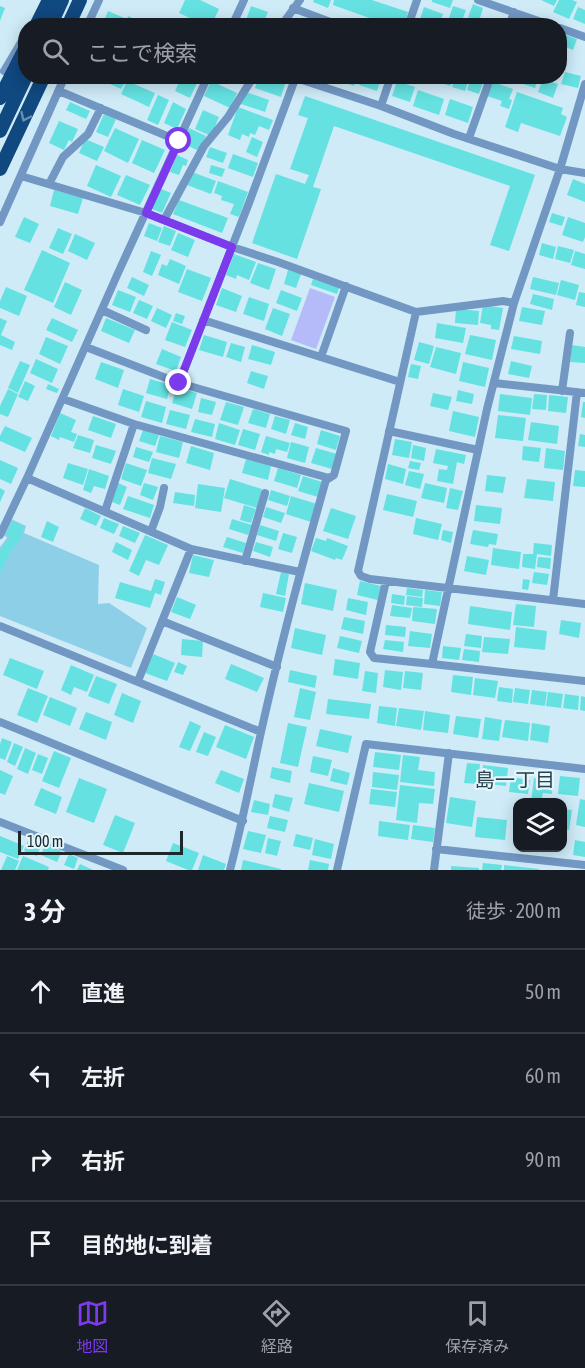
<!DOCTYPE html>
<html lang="ja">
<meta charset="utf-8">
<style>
:root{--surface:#171b24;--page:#242831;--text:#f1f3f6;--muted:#9ea1a6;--line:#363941;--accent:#7c3aed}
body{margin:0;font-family:"Asap Condensed","Noto Sans JP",sans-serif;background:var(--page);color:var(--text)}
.controls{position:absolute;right:18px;bottom:18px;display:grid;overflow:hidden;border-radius:12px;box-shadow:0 3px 15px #0003}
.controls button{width:54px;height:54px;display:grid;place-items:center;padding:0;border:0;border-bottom:2px solid var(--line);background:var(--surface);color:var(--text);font:30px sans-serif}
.scale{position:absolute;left:18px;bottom:15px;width:165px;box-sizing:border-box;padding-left:6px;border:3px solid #1d282d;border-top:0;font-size:16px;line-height:21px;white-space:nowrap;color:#1d282d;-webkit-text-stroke:4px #e4f6fd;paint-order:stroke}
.stop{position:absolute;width:18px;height:18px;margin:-14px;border:4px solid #7c3aed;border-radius:50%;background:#fff}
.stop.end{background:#7c3aed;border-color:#fff;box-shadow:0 2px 6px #0008}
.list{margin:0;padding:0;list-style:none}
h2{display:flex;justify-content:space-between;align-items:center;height:78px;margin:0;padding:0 24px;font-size:26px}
h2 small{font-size:20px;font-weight:400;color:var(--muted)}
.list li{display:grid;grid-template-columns:39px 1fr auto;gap:18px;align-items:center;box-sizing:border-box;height:84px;padding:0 24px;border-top:2px solid var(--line)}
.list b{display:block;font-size:22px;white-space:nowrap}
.list em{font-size:20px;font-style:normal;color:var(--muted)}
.icon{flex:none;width:33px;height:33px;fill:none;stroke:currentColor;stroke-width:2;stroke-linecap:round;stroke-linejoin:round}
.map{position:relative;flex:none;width:585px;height:870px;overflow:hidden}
.search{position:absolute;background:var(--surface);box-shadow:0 3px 15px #0003;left:18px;right:18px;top:18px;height:66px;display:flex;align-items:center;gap:15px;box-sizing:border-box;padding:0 21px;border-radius:24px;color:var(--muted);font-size:22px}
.sheet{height:414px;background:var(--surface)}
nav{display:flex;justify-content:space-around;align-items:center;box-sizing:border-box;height:84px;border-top:2px solid var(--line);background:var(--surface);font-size:16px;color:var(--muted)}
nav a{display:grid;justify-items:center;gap:3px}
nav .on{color:var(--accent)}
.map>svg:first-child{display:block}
</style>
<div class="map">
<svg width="585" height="870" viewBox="0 0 585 870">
<rect width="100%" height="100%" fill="#ceebf7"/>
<!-- green -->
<path fill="#8ecfe8" d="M11 519 26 526 24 533 99 565 98 604 109 603 147 628 131 668 0 616V547L7 538 4 535Z"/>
<!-- water -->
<path fill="#b5baf8" d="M310 288 335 297 316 349 291 340Z"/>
<!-- building -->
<path fill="#65e1e1" d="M185 0H200L219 9 211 26H207L179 13Z
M314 0H331L328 8 313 2Z
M334 0H372L408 12 404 26H392L333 5Z
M432 0H453L450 8 432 2Z
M541 0H557L554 6Z
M559 0H572L577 2 569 19 553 12Z
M473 4 483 8 479 21 468 17Z
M0 6 5 8 0 21Z
M251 6 268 12 262 26 246 20Z
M453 6 466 10 460 26 447 24Z
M424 7 443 14 439 26 420 19Z
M578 7 585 10V24L573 19Z
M108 11 127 19 128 16 150 26H102Z
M518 16 538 24V26H514Z
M290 17 304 22 303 26H287Z
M308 18 329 26H306Z
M465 19 476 23V26H463Z
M177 20 189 26H174Z
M560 33 577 39 573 50 560 45Z
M565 72 581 76 578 88 561 84Z
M111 76H118L126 80 121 89 108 83Z
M182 76 197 83 190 98 175 91Z
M229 76H250L248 84Z
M259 76H264L285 84 281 97 255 88Z
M328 76H357L354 86Z
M362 76H382L377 91 359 85Z
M423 76H454L450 86Z
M456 76H470L465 91 452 87Z
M472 76 484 80 479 94 467 90Z
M523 76H539L535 88 520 83Z
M543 79 558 84 553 98 538 92Z
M127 81 155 93 149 107 121 94Z
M211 81 237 93 230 108 204 96Z
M397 81 415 87 410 102 392 96Z
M493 82 513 89 509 99 512 100 509 109 500 106 502 101 487 96Z
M418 90 444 99 439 115 413 106Z
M246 92 269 100 265 112 241 104Z
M517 92 563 108 561 114 567 117 560 136 521 123 518 132 505 127Z
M158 95 169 100 158 125 147 120Z
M305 96 535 175 509 251 490 245 510 186 334 126 313 187 321 189 297 259 252 243 276 174 305 184 309 175 290 169 308 118 298 115Z
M450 99 473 107 468 123 445 115Z
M70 102 90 111 86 119 66 110Z
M173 102 186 109 177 129 164 123Z
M238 107 273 120 269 130 259 126 255 135 250 133 249 137 242 134 240 140 228 135Z
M203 110 219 117 211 136 195 129Z
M104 114 116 119 108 137 96 132Z
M59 121 78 129 72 142 69 140 64 150 49 143Z
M115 128 139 139 128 163 104 151Z
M189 128 206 136 199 151 182 143Z
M252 137 263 142 257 157 246 152Z
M85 139 104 147 97 161 79 153Z
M142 140 165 150 154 173 132 163Z
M210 147 227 153 223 163 206 157Z
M233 154 258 163 253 177 228 168Z
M177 155 188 160 186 166 183 165 179 175 170 172Z
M96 165 121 176 111 197 87 186Z
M211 165 225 169 222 177 209 173Z
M192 172 216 181 211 194 187 185Z
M126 175 150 185 140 205 117 195Z
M573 179 585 184V202L567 195Z
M218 181 248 192 239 217 230 214 234 204 221 200 222 196 214 193Z
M161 189 171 193 162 213 152 209Z
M54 190 83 198 78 214 50 206Z
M179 200 228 218 222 233 173 214Z
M552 213 565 217 562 226 549 222Z
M24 217 39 224 30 243 15 237Z
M568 217 585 223V237L583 242 562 235Z
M149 223 162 228 157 241 144 236Z
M164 226 176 231 170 246 158 242Z
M58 228 72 234 63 254 49 248Z
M178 233 195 240 188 257 171 250Z
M75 234 95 243 87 260 68 251Z
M542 243 556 247 553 259 539 255Z
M558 246 574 250 570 263 555 259Z
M42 250 70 263 53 303 24 290Z
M151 251 161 255 152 276 143 272Z
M575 251 585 254V269L571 265Z
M234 254 256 262 249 280 237 275 236 279 226 275Z
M170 259 186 266 179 284 158 275 162 264 167 266Z
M258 263 276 269 269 290 250 283Z
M187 269 211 278 202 301 178 292Z
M288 270 301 274 296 288 284 284Z
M132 277 149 285 144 296 127 288Z
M533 277 559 283 556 295 530 289Z
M313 279 339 288 337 294 311 285Z
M561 280 579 285 575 300 557 295Z
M65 282 82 290 71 315 54 307Z
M6 287 27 296 19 316 0 308V301Z
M222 288 242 296 236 312 216 305Z
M118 290 136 297 130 312 112 305Z
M281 290 302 298 297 311 276 303Z
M579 292 585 293V307L576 305Z
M533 294 554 299 552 310 530 304Z
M249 297 269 304 264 321 243 314Z
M139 300 153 306 147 319 133 313Z
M483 305 503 308 499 330 491 329V325L480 323Z
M522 307 545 311 542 325 519 321Z
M157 308 172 315 166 328 151 321Z
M273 308 290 314 282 336 265 329Z
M456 309 479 311 478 325 455 323Z
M176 313 185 316 182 324 173 321Z
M0 318 7 321 1 335 15 342 12 350 0 345Z
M52 318 78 330 72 342 46 330Z
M106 318 135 330 129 343 101 331Z
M172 322 192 330 185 347 165 340Z
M437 323 466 328 463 343 435 338Z
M204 335 227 342 223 357 199 350Z
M470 335 496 340 492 360 465 354Z
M514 336 542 341 540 354 511 349Z
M46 337 68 346 60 364 39 354Z
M419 342 434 346 429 364 414 360Z
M231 343 245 347 241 362 226 357Z
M252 345 275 352 271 365 248 359Z
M572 345 585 347V363L570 362Z
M436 347 461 353 456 374 430 367Z
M162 349 181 357 176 371 156 364Z
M36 359 58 369 52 383 30 373Z
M20 361 30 365 18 393 8 388Z
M511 361 532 366 529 378 508 374Z
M101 362 124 370 118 388 95 379Z
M463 362 489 368 485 387 459 381Z
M411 364 421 366 418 379 408 377Z
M251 371 268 376 264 389 247 383Z
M150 379 171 385 167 399 146 393Z
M25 381 35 386 28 401 18 397Z
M48 384 59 389 57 393 46 389Z
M177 387 197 393 192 409 172 403Z
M8 389 18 394 8 417 0 414V406Z
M123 389 144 396 139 412 118 405Z
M458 390 474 394 472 404 456 401Z
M433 393 452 397 448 410 430 406Z
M500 394 532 398 530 415 498 411Z
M534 394 547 395 546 410 532 409Z
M549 395 568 397 566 413 548 411Z
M201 398 216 402 212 415 198 412Z
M146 401 166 407 162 423 141 417Z
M226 402 244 407 238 425 220 420Z
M583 402H585V418L581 417Z
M253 409 270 414 266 428 248 423Z
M170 410 190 415 186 429 166 424Z
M453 411 479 417 475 437 449 431Z
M60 413 76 420 71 432 77 434 74 442 60 437 59 440 51 436Z
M498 415 526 418 523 441 495 438Z
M93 416 116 424 111 438 88 430Z
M275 416 290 420 286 434 271 429Z
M195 419 215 424 212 437 191 432Z
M531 422 559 426 557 444 528 440Z
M219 423 240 430 235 445 215 439Z
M295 423 308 427 305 439 291 435Z
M5 426 32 438 25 452 0 441V436Z
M243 429 260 434 255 450 238 445Z
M143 430 159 435 155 446 139 441Z
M321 430 340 436 336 450 317 444Z
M580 434 585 435V447L578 446Z
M78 435 94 440 90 453 73 448Z
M160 436 183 442 179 458 156 452Z
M266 436 290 443 287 452 276 449 275 454 269 452V455L261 452Z
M395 439 412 442 409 458 392 455Z
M291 442 309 447 305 463 287 458Z
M96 445 116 451 111 464 92 458Z
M413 445 426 448 424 461 411 458Z
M191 446 214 453 210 470 186 463Z
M523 446 541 448 539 462 522 460Z
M136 447 153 452 149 462 133 457Z
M316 448 337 454 332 469 311 463Z
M546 448 565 451 563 470 544 468Z
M436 449 466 455 464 464 457 462 453 484 437 481 439 469 447 470 448 466 433 463Z
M152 458 176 464 171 479 148 473Z
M246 459 271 466 268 480 242 473Z
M0 460 18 468 11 484 0 479Z
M410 461 421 463 419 470 408 468Z
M68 463 88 469 83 485 63 478Z
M126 463 147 470 141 486 121 479Z
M388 464 406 469 403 484 385 479Z
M278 468 301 475 297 488 274 481Z
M89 469 109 476 105 489 94 486 91 493 83 490Z
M575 470 585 471V487L573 486Z
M409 471 424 474 420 489 405 485Z
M487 475 506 477 503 493 485 491Z
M303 476 322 482 318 497 298 491Z
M230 479 262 489 257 508 224 498Z
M527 479 555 482 553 501 524 498Z
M118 483 127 487 120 505 112 502Z
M144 483 158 487 153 500 140 495Z
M425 483 447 488 444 503 421 498Z
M198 484 225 488 221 512 195 508Z
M0 488 5 491 0 502Z
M450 488 463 491 458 510 446 508Z
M271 490 290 496 287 506 268 500Z
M175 492 195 495 194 506 173 503Z
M387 494 417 501 413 517 383 510Z
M128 496 154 505 150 518 123 509Z
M291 496 317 504 311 522 286 514Z
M244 505 256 509 251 523 240 520Z
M476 505 502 508 500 524 474 521Z
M266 507 285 513 281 523 263 517Z
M85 508 101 516 96 526 80 519Z
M331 508 356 516 348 539 323 531Z
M104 518 119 524 114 534 100 528Z
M416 518 442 524 438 540 413 534Z
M232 519 252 525 248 535 229 529Z
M12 521 25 527 21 533 23 535 10 552 0 573V551L10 537 6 534Z
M47 521 59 527 53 542 41 537Z
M260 525 279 531 276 541 257 535Z
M123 526 140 533 135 543 119 536Z
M443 530 453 532 451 543 441 540Z
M473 530 498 534 496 545 489 544 488 547 470 544Z
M283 533 297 537 292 553 278 549Z
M145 535 168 545 159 565 146 560 139 576 129 571Z
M227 537 246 543 243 553 223 547Z
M316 538 326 541 327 538 348 546 342 560 336 558 335 560 311 551Z
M116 542 132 550 128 560 112 552Z
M256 542 273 547 270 557 253 551Z
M534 543 552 545 551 556 537 554 535 569 522 567 523 554H533Z
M493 548 521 552 519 569 491 565Z
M193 555 214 560 209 577 189 573Z
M467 556 489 560 486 575 464 571Z
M538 557 551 558 550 569 537 567Z
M281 572 289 574 285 596 276 594Z
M534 572 549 574 547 585 532 583Z
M155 579 165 582 161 595 155 593 150 608 115 598 120 582 151 591Z
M523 579 530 580 528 590 522 589Z
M360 581 381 586 378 600 357 595Z
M305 583 337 590 333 611 301 604Z
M407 588 423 590 422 597 406 595Z
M425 590 442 592 440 606 424 604Z
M263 593 286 598 283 612 260 607Z
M392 594 405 596 404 605 391 603Z
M407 596 423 598 422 607 406 605Z
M177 597 196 605 190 619 171 612Z
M348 598 368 602 366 615 346 610Z
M516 604 536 606 534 627 513 625Z
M392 605 412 608 410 618 390 616Z
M470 606 512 612 510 630 468 624Z
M413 607 437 609 435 624 412 621Z
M344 617 365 621 363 634 341 629Z
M561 620 581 623 579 638 559 634Z
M386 625 406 627 405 637 385 635Z
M516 627 547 631 545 650 514 647Z
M295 628 326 635 322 655 291 648Z
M410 631 432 634 430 648 408 646Z
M466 634 482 636 481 648 464 646Z
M340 636 362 641 359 653 337 648Z
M484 637 510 639 508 654 482 652Z
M182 639 203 641 202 657 181 655Z
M385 640 404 642 403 652 383 649Z
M443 646 461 648 459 660 442 658Z
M464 649 480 651 479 662 462 660Z
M153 654 175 663 167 681 145 673Z
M10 658 44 671 37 689 3 675Z
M335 659 360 663 358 679 333 675Z
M178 662 187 666 183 675 174 672Z
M231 664 264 678 257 692 225 679Z
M71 665 94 675 87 692 74 687 71 695 61 690Z
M290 670 317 676 315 688 288 682Z
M385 670 403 672 401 690 383 687Z
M365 671 378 673 376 693 362 691Z
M405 671 423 673 421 690 403 688Z
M453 675 473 677 471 695 451 692Z
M96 676 117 684 109 704 88 696Z
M475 678 498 681 495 698 473 695Z
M499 687 513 689 512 703 497 701Z
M28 688 48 696 37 723 17 715Z
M300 688 316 692 310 720 294 717Z
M515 688 530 690 528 704 513 702Z
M532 690 547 692 545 706 530 704Z
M548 692 563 694 561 708 546 706Z
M122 693 141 701 133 723 114 715Z
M565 694 579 696 578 710 563 708Z
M581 696 585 697V711L580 710Z
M50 697 77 708 70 726 43 715Z
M328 699 371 704 369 719 326 714Z
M379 706 397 708 395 726 377 723Z
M399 708 424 711 421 730 396 726Z
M425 711 450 715 448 733 423 730Z
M86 712 112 722 106 740 79 729Z
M456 716 481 719 478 738 453 734Z
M485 717 502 720 499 741 482 739Z
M505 720 530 723 528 741 502 737Z
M190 721 201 726 190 751 179 747Z
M288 723 307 727 298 767 280 763Z
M532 723 550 726 548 743 530 740Z
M225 725 254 737 246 759 216 747Z
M320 729 352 736 348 753 316 746Z
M204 732 216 737 208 756 196 752Z
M2 738 12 742 5 760 0 758V744Z
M14 743 23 747 15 766 7 762Z
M25 748 36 753 28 774 17 769Z
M54 751 71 758 59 788 42 781Z
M375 752 401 755 399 770 373 767Z
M38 754 48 758 42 774 32 770Z
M403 755 420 757 418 770 435 772 434 786 400 782Z
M313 756 332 760 328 776 310 772Z
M467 763 480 764 478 784 464 783Z
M483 765 508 768 506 786 481 783Z
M272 767 292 771 290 783 270 778Z
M333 768 350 773 347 785 330 781Z
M0 770 13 776 5 795 0 793Z
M221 770 244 779 239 793 215 783Z
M373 772 399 775 397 790 372 787Z
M560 776 580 778 578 796 558 794Z
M511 777 530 780 528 794 509 792Z
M79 778 107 789 94 823 66 812Z
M534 778 553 780 552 794 543 793 541 802H531Z
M309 783 344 791 339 812 304 804Z
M400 785 435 789 433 804 419 803 417 823 396 820Z
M41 788 62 797 56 814 34 805Z
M371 789 397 792 395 807 369 804Z
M275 794 293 798 289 812 272 807Z
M450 797 476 801 472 827 446 823Z
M580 799 585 800V827L576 825Z
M254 800 270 804 268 815 251 812Z
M562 809 572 810 569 830 562 829Z
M115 815 135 823 123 853 103 845Z
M270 816 288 820 285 832 267 828Z
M477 817 507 820 505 840 475 837Z
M379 821 410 825 408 840 378 836Z
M413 825 435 828 433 842 411 839Z
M248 831 266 835 261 853 243 849Z
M296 834 313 838 310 850 293 846Z
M0 836 24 846 18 859 0 852Z
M29 838 42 843 37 856 24 851Z
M268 838 281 841 277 856 265 853Z
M315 839 334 844 331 859 312 855Z
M575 840 585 842V857L573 855Z
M173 843 199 853 192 870H188L166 861Z
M45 844 62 851 57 862 41 855Z
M69 854 78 858 74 869 64 865Z
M203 855 226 864 224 870H198Z
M7 856 19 861 15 870H1Z
M23 856 49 867 48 870H17Z
M243 860 281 869V870H241Z
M310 860 329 864 328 870H308Z
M483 863 502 865 501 870H482Z
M80 864 93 870H77Z
M504 865 539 869V870H504Z
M451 866 479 868V870H451Z"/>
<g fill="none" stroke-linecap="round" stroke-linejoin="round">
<!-- minor -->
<path stroke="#7297c3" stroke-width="8" d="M478 0 553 26
M293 8 341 26
M87 26 99 0
M232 26 244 0
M281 26 300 0
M408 26 417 0
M509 26 514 12
M560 28 585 37
M4 71 26 34
M290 76 381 106 454 134 560 169 585 173
M585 84 560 169 514 303 487 409 432 664 585 681
M59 91 179 141
M381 106 391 76
M469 138 491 76
M21 176 146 213 232 247 278 262 416 312 503 301 514 303
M49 184 63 157 88 134 101 108
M164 220 204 146 228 117 254 76
M0 222 65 76
M102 310 146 330
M416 312 358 571 361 576 370 579 585 604
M203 320 400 382
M86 347 179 383 346 431 334 475 326 480C302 564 280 647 261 732 251 778 242 824 230 870
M321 357 346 286
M179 383 249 203 295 79
M494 383 585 393
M562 391 570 333
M63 399 134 424 329 478
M389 431 478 450
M27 478 191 549 300 572
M105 511 134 424
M151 531 160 507 164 488
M0 535 27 478 118 273 208 76
M245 561 265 493
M386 581 370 652 374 658 432 664
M553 600 577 392
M162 621 277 667
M0 626 261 732
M138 681 191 549
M0 722 243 821
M0 822 123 870
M436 849 585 865
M337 870 366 744 585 769
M434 870 449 753"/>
<!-- trunk -->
<path stroke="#104880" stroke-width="14" d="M36 26 49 0
M50 26 62 0
M68 26 80 0
M0 98 26 47
M0 131 26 76
M0 169 44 76"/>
</g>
<!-- one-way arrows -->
<defs><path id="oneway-chevron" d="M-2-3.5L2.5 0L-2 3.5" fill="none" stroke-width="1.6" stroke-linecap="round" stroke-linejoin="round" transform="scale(1.5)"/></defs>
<use stroke="#658eb2" href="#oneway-chevron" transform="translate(25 117) rotate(115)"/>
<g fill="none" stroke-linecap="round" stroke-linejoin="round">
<!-- route -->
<path stroke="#7c3aed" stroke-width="8" d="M179 383 232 247 146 213 179 141"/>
</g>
<g text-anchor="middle" stroke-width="4.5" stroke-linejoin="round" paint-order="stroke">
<!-- neighbourhood labels -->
<g font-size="20" fill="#28414a" stroke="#e4f6fd">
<text x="515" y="787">島一丁目</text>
</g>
</g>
</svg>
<div class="controls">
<button><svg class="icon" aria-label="layers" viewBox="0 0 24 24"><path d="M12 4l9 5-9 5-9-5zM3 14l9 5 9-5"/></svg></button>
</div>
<div class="scale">100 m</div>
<div class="stop" style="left:179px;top:141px"></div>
<div class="stop end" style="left:179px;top:383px"></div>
<div class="search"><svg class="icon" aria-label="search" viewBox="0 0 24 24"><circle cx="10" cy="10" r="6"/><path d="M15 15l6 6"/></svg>ここで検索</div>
</div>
<section class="sheet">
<h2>3 分<small>徒歩 · 200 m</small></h2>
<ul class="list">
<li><svg class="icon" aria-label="ahead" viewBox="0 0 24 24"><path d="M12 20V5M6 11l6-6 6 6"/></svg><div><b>直進</b></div><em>50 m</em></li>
<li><svg class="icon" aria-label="left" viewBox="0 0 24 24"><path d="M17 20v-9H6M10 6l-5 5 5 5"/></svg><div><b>左折</b></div><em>60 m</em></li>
<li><svg class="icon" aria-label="right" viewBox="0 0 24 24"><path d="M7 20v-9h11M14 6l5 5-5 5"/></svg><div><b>右折</b></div><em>90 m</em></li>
<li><svg class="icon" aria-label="arrive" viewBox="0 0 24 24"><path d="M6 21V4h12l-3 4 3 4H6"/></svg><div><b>目的地に到着</b></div></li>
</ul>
</section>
<nav>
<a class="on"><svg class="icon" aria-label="map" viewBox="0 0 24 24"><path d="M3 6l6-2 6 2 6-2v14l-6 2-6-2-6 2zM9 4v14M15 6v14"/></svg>地図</a>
<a><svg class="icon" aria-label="directions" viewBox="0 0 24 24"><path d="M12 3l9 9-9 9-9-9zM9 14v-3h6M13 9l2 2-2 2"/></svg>経路</a>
<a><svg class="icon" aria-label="saved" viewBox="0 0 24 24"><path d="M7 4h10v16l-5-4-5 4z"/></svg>保存済み</a>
</nav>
